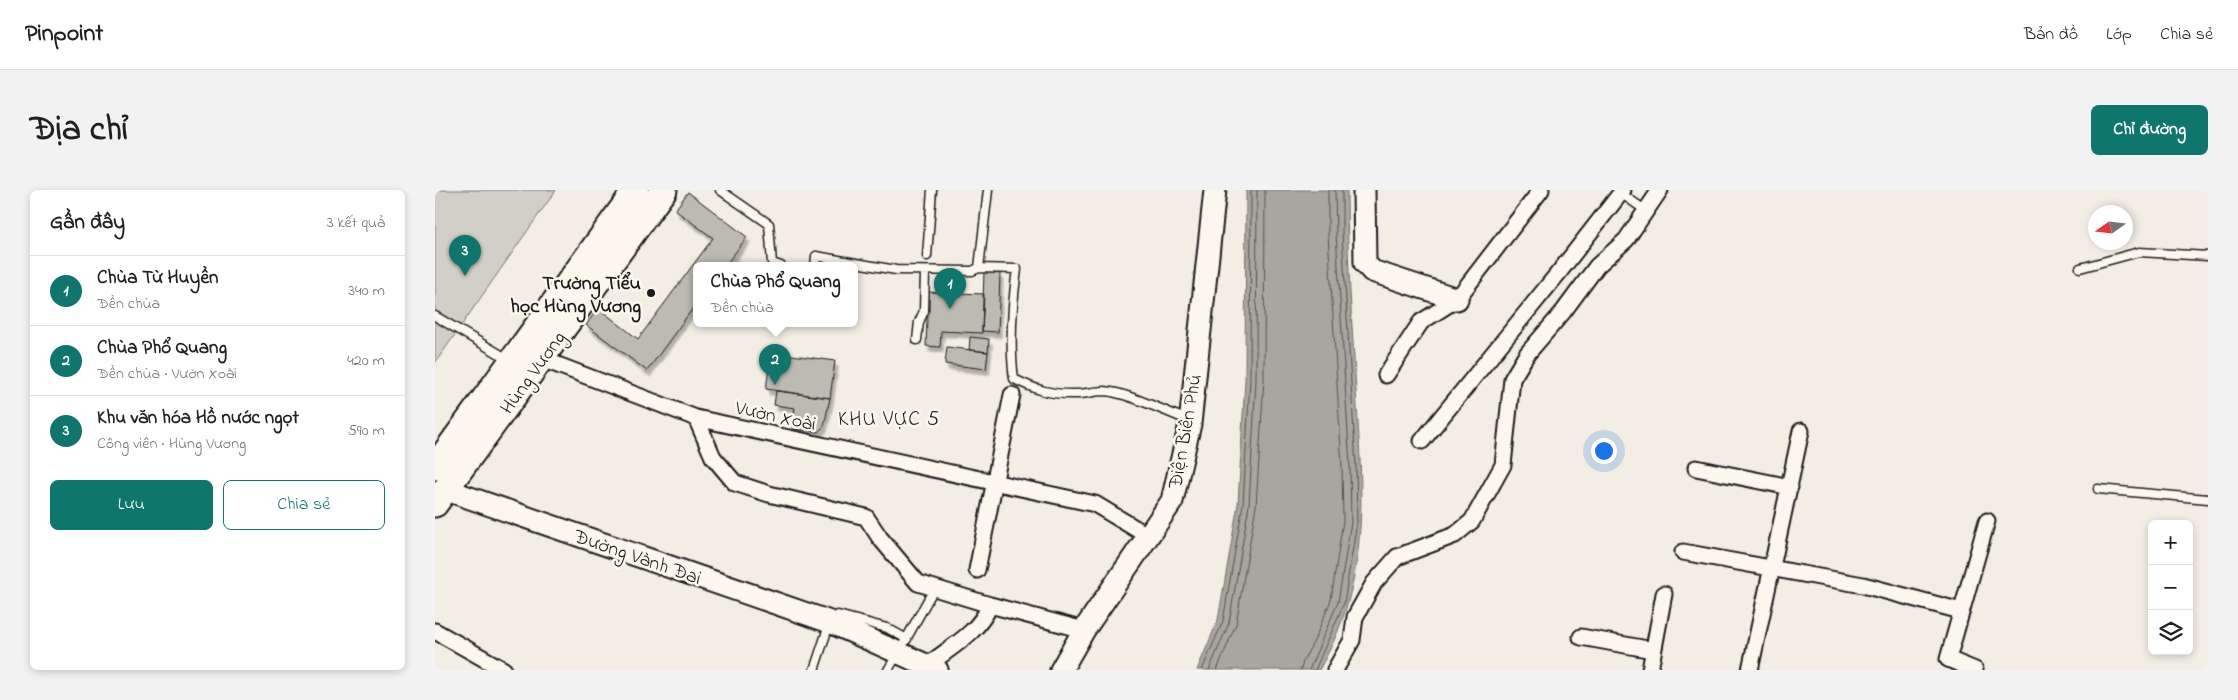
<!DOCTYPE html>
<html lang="vi">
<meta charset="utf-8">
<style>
:root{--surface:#fff;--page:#f2f2f2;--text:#202124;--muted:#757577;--line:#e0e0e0;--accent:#0f766e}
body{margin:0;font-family:"Indie Flower",sans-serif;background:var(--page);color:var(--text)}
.controls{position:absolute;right:15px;bottom:15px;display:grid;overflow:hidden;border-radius:8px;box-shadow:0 2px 8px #0003}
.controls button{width:45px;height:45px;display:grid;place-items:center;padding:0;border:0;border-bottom:1px solid var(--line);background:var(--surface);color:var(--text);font:25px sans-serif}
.compass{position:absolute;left:1653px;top:15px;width:45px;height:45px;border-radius:50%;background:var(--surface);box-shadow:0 2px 8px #0003;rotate:256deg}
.you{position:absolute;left:1168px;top:260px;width:18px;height:18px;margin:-12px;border:4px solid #fff;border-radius:50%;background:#1a73e8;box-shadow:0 0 0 8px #1a73e833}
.badge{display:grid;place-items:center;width:32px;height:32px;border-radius:50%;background:var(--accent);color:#fff;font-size:16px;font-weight:700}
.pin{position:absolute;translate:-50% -41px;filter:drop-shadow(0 1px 2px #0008)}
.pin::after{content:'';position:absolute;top:26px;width:18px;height:15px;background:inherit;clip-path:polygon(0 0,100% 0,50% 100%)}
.popup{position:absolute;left:258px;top:72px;width:165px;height:65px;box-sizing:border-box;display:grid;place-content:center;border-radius:8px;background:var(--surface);filter:drop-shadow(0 1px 4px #0005);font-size:16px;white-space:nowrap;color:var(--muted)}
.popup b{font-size:19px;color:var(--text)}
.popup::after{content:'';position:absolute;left:50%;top:100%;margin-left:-10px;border:10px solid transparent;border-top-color:var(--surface)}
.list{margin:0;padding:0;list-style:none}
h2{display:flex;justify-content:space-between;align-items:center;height:65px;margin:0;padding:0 20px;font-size:21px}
h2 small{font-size:16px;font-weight:400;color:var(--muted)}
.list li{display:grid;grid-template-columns:32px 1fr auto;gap:15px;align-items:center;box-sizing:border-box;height:70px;padding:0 20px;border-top:1px solid var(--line)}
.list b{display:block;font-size:19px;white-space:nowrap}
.list p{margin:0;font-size:16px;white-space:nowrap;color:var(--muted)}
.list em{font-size:16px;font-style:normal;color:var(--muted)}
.actions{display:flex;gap:10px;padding:15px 20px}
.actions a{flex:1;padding:11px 0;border:1px solid var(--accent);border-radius:8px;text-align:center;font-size:18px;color:var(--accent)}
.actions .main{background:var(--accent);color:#fff}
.icon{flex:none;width:28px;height:28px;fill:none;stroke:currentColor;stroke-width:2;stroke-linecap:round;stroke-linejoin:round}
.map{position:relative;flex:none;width:1773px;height:480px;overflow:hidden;border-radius:8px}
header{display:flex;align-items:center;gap:30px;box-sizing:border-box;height:70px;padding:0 25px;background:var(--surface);border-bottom:1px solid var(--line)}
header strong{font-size:24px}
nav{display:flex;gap:28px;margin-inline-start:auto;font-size:18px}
.intro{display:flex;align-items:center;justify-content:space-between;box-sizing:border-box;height:120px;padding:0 30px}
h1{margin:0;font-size:35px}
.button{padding:12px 22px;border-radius:8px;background:var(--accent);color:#fff;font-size:18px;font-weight:700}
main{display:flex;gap:30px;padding:0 30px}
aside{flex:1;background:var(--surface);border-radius:8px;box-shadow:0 2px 8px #0003}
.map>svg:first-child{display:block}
</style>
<header>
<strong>Pinpoint</strong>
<nav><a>Bản đồ</a><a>Lớp</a><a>Chia sẻ</a></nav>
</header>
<div class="intro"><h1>Địa chỉ</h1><a class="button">Chỉ đường</a></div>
<main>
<aside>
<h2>Gần đây<small>3 kết quả</small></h2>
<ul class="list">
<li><span class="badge">1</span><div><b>Chùa Từ Huyền</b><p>Đền chùa</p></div><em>340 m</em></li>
<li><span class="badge">2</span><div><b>Chùa Phổ Quang</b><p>Đền chùa · Vườn Xoài</p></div><em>420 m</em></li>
<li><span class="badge">3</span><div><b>Khu văn hóa Hồ nước ngọt</b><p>Công viên · Hùng Vương</p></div><em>590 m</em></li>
</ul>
<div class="actions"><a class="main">Lưu</a><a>Chia sẻ</a></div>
</aside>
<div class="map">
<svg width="1773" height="480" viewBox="0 0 1773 480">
<defs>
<filter id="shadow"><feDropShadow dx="3" dy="5.5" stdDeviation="1" flood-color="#0004"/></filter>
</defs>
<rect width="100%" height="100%" fill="#f2eee4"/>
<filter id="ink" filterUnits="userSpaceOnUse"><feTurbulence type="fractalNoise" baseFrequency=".02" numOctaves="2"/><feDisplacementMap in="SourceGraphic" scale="10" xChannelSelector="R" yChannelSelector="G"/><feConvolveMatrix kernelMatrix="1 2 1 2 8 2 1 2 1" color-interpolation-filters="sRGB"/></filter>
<g filter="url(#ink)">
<!-- green -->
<path fill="#d2cfc6" stroke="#777671" d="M0 0H121L0 173Z"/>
<!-- water -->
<path fill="#a9a6a0" stroke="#716f6b" d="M811 0H912C912 67 917 134 921 200 927 301 937 388 884 480H762L783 430 803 314 810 190Z"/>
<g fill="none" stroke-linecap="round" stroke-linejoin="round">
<!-- shore -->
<path stroke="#545351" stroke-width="1" d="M767 480 788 431 808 314 815 190 816 0
M774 480 794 433 814 315 821 190 822 0
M782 480 801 434 821 316 829 190 830 0
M866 480 868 471 879 451 896 410 908 331 907 277 893 44V0
M874 480 903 412 916 332 915 277 901 43 900 0
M880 480 909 413 922 332 921 277 907 43V0"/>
</g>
<!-- building -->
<path fill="#bdbab1" stroke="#1c1c1c" filter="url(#shadow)" d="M253 2 312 47 290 76H261V114L212 181 151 135 163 118 203 149 278 48 240 20Z
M549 82 565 83 563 142 547 141Z
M493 102 549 104 547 143 506 141 505 157 491 156Z
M535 147 554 149 553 162 534 160Z
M512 157 553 162 551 179 510 174Z
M336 162 400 171 395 208 331 199Z
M341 201 395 208 389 236 383 242 357 239 360 218 339 215Z"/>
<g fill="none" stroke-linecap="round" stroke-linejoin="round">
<defs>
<path id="lane" d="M285 0 334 34 337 73 346 76
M1184 2 1210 20
M492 66 497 0
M380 76 381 66 461 80 537 81 544 78 582 79C577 116 574 152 579 189 601 200 617 205 642 204 651 204 660 201 669 201 691 202 731 222 753 230
M544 78 553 0
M1645 78 1704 62 1773 66
M0 126 73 169
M482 150 484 132 489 121 490 82
M1663 299 1773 309
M469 453 500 397
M379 480 395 432 403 425 452 438 472 449
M453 480 462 465"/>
<path id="street" d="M107 169 261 228 660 314 713 346
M951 185 986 132 1022 109 1106 0
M261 228 278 267 300 293 334 304 431 327 445 348 483 393 555 415 649 440
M987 251 1125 81 1188 0
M1261 278 1355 297
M1248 362 1428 395 1526 421
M542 380 577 205
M0 441 69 480
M1146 447 1218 460
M490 480 492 476C515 457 543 444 555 415
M900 480 917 450 920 427 939 393 962 367 1020 345 1037 331 1068 275 1077 189 1092 164 1128 122 1162 76 1191 50 1225 0
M1215 480 1229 404
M1315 480 1366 241
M1540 480 1513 469 1552 331"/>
<path id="secondary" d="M929 0 930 73 937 81 1022 109
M0 302 12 300 395 432 502 480
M626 480 649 440 737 311 755 234 780 0"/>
<path id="primary" d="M0 277 201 0
M0 314 229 0"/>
</defs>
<!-- lane casing -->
<use href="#lane" stroke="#1c1c1c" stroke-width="11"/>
<!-- street casing -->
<use href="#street" stroke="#1c1c1c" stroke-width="19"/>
<!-- secondary casing -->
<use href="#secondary" stroke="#1c1c1c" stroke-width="25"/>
<!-- primary casing -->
<use href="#primary" stroke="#1c1c1c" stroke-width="29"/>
<!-- lane -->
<use href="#lane" stroke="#fbf7ec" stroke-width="8"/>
<!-- street -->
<use href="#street" stroke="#fbf7ec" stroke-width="15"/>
<!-- secondary -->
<use href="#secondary" stroke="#fbf7ec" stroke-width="21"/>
<!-- primary -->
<use href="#primary" stroke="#fbf7ec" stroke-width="25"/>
</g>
</g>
<!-- markers -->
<circle fill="#1c1c1c" stroke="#fbf7ec" stroke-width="2" cx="216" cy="103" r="5"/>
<g text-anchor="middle" stroke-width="5" stroke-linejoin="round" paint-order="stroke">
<!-- poi labels -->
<g font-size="20" font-weight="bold" fill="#1c1c1c" stroke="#fbf7ec" text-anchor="end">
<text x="206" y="99">Trường Tiểu<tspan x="206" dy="23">học Hùng Vương</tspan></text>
</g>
<!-- street labels -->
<g font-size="20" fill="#1c1c1c" stroke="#fbf7ec">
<text transform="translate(97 182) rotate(-54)" y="7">Hùng Vương</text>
<text transform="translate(341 225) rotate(12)" y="7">Vườn Xoài</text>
<text transform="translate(749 241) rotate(-80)" y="7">Điện Biên Phủ</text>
<text transform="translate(203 366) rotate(19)" y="7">Đường Vành Đai</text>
</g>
<!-- neighbourhood labels -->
<g font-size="21" letter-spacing="1" fill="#1c1c1c" stroke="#fbf7ec">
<text x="454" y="235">KHU VỰC 5</text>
</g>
</g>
</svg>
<div class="controls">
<button>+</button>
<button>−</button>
<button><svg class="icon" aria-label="layers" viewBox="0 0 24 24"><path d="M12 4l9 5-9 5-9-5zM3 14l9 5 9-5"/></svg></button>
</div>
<svg class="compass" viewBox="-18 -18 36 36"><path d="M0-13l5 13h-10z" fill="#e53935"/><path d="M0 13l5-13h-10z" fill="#757577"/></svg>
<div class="you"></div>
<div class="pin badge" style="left:515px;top:119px">1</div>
<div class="pin badge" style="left:340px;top:195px">2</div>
<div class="popup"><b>Chùa Phổ Quang</b>Đền chùa</div>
<div class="pin badge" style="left:30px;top:86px">3</div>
</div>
</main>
